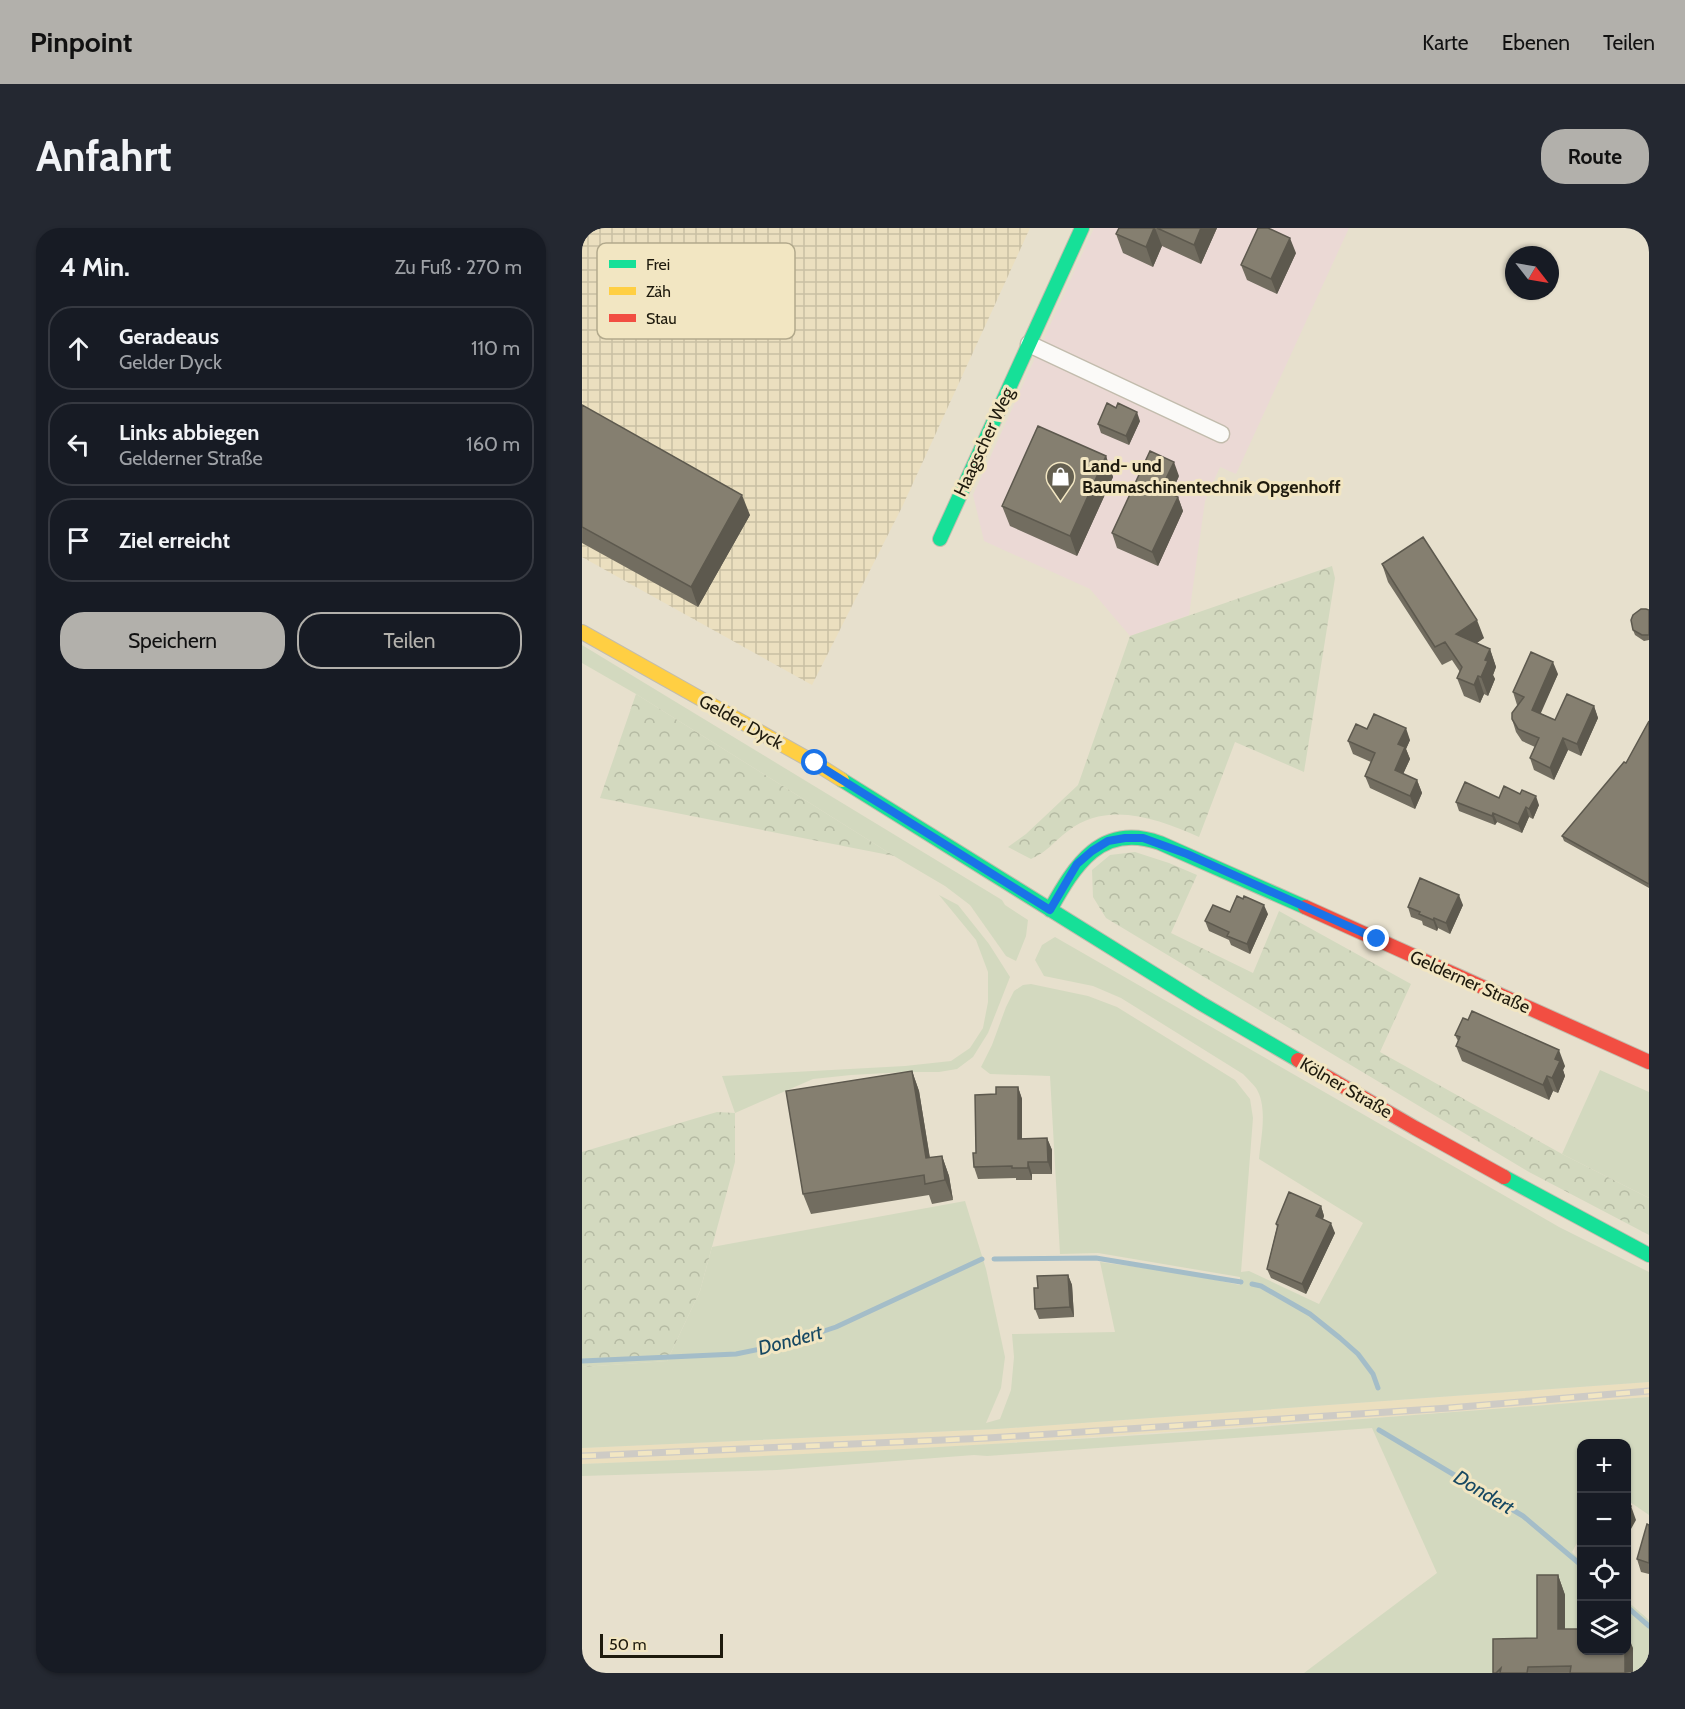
<!DOCTYPE html>
<html lang="de">
<meta charset="utf-8">
<style>
:root{--surface:#171b24;--page:#242831;--text:#f1f3f6;--muted:#9ea1a6;--line:#363941;--accent:#b2b0ab}
body{margin:0;font-family:Cabin,sans-serif;background:var(--page);color:var(--text)}
.controls{position:absolute;right:18px;bottom:18px;display:grid;overflow:hidden;border-radius:12px;box-shadow:0 2px 4px #0004}
.controls button{width:54px;height:54px;display:grid;place-items:center;padding:0;border:0;border-bottom:2px solid var(--line);background:var(--surface);color:var(--text);font:30px sans-serif}
.compass{position:absolute;left:923px;top:18px;width:54px;height:54px;border-radius:50%;background:var(--surface);box-shadow:0 2px 4px #0004;rotate:121deg}
.scale{position:absolute;left:18px;bottom:15px;width:123px;box-sizing:border-box;padding-left:6px;border:3px solid #1e1a0d;border-top:0;font-size:16px;line-height:21px;white-space:nowrap;color:#1e1a0d;-webkit-text-stroke:4px #f2e6c2;paint-order:stroke}
.stop{position:absolute;width:18px;height:18px;margin:-14px;border:4px solid #1a73e8;border-radius:50%;background:#fff}
.stop.end{background:#1a73e8;border-color:#fff;box-shadow:0 2px 6px #0008}
.list{margin:0;padding:0;list-style:none}
h2{display:flex;justify-content:space-between;align-items:center;height:78px;margin:0;padding:0 24px;font-size:26px}
h2 small{font-size:20px;font-weight:400;color:var(--muted)}
.list li{display:grid;grid-template-columns:39px 1fr auto;gap:18px;align-items:center;box-sizing:border-box;height:84px;margin:0 12px 12px;padding:0 12px;border:2px solid var(--line);border-radius:24px}
.list b{display:block;font-size:22px;white-space:nowrap}
.list p{margin:0;font-size:20px;white-space:nowrap;color:var(--muted)}
.list em{font-size:20px;font-style:normal;color:var(--muted)}
.actions{display:flex;gap:12px;padding:18px 24px}
.actions a{flex:1;padding:14px 0;border:2px solid var(--accent);border-radius:24px;text-align:center;font-size:21px;color:var(--accent)}
.actions .main{background:var(--accent);color:#111}
.icon{flex:none;width:33px;height:33px;fill:none;stroke:currentColor;stroke-width:2;stroke-linecap:round;stroke-linejoin:round}
.map{position:relative;flex:none;width:1067px;height:1445px;overflow:hidden;border-radius:24px}
header{display:flex;align-items:center;gap:36px;box-sizing:border-box;height:84px;padding:0 30px;background:var(--accent);color:#111}
header strong{font-size:28px}
nav{display:flex;gap:33px;margin-inline-start:auto;font-size:21px}
.intro{display:flex;align-items:center;justify-content:space-between;box-sizing:border-box;height:144px;padding:0 36px}
h1{margin:0;font-size:42px}
.button{padding:15px 27px;border-radius:24px;background:var(--accent);color:#111;font-size:21px;font-weight:700}
main{display:flex;gap:36px;padding:0 36px}
aside{flex:1;background:var(--surface);border-radius:24px;box-shadow:0 2px 4px #0004}
.map>svg:first-child{display:block}
</style>
<header>
<strong>Pinpoint</strong>
<nav><a>Karte</a><a>Ebenen</a><a>Teilen</a></nav>
</header>
<div class="intro"><h1>Anfahrt</h1><a class="button">Route</a></div>
<main>
<aside>
<h2>4 Min.<small>Zu Fuß · 270 m</small></h2>
<ul class="list">
<li><svg class="icon" aria-label="ahead" viewBox="0 0 24 24"><path d="M12 20V5M6 11l6-6 6 6"/></svg><div><b>Geradeaus</b><p>Gelder Dyck</p></div><em>110 m</em></li>
<li><svg class="icon" aria-label="left" viewBox="0 0 24 24"><path d="M17 20v-9H6M10 6l-5 5 5 5"/></svg><div><b>Links abbiegen</b><p>Gelderner Straße</p></div><em>160 m</em></li>
<li><svg class="icon" aria-label="arrive" viewBox="0 0 24 24"><path d="M6 21V4h12l-3 4 3 4H6"/></svg><div><b>Ziel erreicht</b></div></li>
</ul>
<div class="actions"><a class="main">Speichern</a><a>Teilen</a></div>
</aside>
<div class="map">
<svg width="1067" height="1445" viewBox="0 0 1067 1445">
<defs>
<pattern id="industrial-grid" width="8" height="8" patternUnits="userSpaceOnUse" patternTransform="scale(1.5)"><rect width="8" height="8" fill="#ebdfbf"/><path d="M0 4h8M4 0v8" fill="none" stroke="#c9bfa3"/></pattern>
<pattern id="forest-crowns" width="20" height="18" patternUnits="userSpaceOnUse" patternTransform="scale(1.5)"><rect width="20" height="18" fill="#d3d9bf"/><path d="M2 6a3 3 0 1 1 6 0M12 15a3 3 0 1 1 6 0" fill="none" stroke="#b5baa3"/></pattern>
</defs>
<rect width="100%" height="100%" fill="#e7e0cd"/>
<!-- commercial -->
<path fill="#ebd9d5" d="M512 0H767L654 246 638 239 623 273 607 387 548 408 508 361 402 313 391 267Z"/>
<!-- industrial -->
<path fill="url(#industrial-grid)" d="M0 0H448L321 277 230 457 0 329Z"/>
<!-- built -->
<path fill="#ebdfbf" d="M1067 1154V1169L787 1190 410 1216 204 1228 0 1236V1220L415 1201Z"/>
<!-- green -->
<path fill="#d3d9bf" d="M0 417 420 672 423 677 446 692 444 708 434 733 424 728 388 677 363 658 312 628 54 466 0 435Z
M357 667 376 677 407 716 428 749 406 805 391 829 375 841 357 844H323L269 847 231 851 153 885 140 848 323 838 369 833 388 820 401 800 406 774V744L394 712Z
M473 709 977 999 1067 1044V1154L415 1201 0 1220V1139L85 1133 118 1063 130 1019 383 973 404 1041 423 1129 419 1160 404 1195 418 1191 429 1162 432 1129 430 1106 533 1104 518 1034 599 1045 658 1057V1049L516 1025 478 1026 468 848 408 846 399 839 410 817 424 779 432 763 441 757 449 756 506 768 535 779 653 852 668 871 671 890 659 1044 667 1043 737 1076 781 995 677 931C679 909 686 879 674 860 670 855 665 850 661 846L539 770 511 758 462 748 453 732 460 717Z
M1018 842 1067 864V970L980 926Z
M1067 1169V1287L1045 1272 1044 1216H999V1308L990 1324 999 1333V1422H1044L1045 1373 1067 1392V1445H722L855 1345 790 1200 405 1228 392 1227 195 1242 0 1248V1236C202 1228 404 1217 606 1204 760 1193 913 1181 1067 1169Z"/>
<!-- forest -->
<path fill="url(#forest-crowns)" d="M750 338 753 350 722 544 653 514 617 609C576 591 526 572 486 603 471 614 468 622 449 631L426 619 444 606 496 557 548 408Z
M54 466 312 628 18 570Z
M553 624 587 635 615 647 589 705 671 745 697 683 829 756 798 824 980 926 1067 970V1007L947 944 524 690 511 669 510 642 528 627Z
M135 884 153 885V934L118 1063 85 1133 0 1139V924Z"/>
<g fill="none" stroke-linecap="round" stroke-linejoin="round">
<!-- stream -->
<path stroke="#a4bdc8" stroke-width="5" d="M412 1031 514 1030 659 1054
M670 1056 679 1058 728 1086 758 1110 776 1126 791 1146 796 1160
M0 1133 154 1126 203 1116 254 1099 400 1031
M797 1202 941 1288 999 1337
M1044 1378 1067 1398"/>
<defs>
<path id="street" d="M447 116 639 206"/>
<path id="fast" d="M358 311 500 0
M260 552 620 776 716 832
M468 682C493 637 519 594 578 615L723 679
M922 949 1067 1027"/>
<path id="slow" d="M0 404 233 535 260 552"/>
<path id="jam" d="M723 679 1067 834
M716 832 833 900 922 949"/>
</defs>
<!-- street casing -->
<use href="#street" stroke="#c2bcad" stroke-width="19"/>
<!-- fast casing -->
<use href="#fast" stroke="#c2bcad" stroke-width="16"/>
<!-- slow casing -->
<use href="#slow" stroke="#c2bcad" stroke-width="16"/>
<!-- jam casing -->
<use href="#jam" stroke="#c2bcad" stroke-width="16"/>
<!-- street -->
<use href="#street" stroke="#fbfaf8" stroke-width="16"/>
<!-- fast -->
<use href="#fast" stroke="#16e098" stroke-width="14"/>
<!-- slow -->
<use href="#slow" stroke="#ffcf43" stroke-width="14"/>
<!-- jam -->
<use href="#jam" stroke="#f24e42" stroke-width="14"/>
<defs>
<path id="rail" d="M0 1228 406 1210 867 1180 1067 1163"/>
</defs>
<!-- rail casing -->
<use href="#rail" stroke="#cecbc5" stroke-width="7"/>
<!-- rail -->
<use href="#rail" stroke="#f2e6c2" stroke-width="4.5" stroke-dasharray="14" stroke-linecap="butt"/>
</g>
<!-- wall -->
<path fill="#726d60" d="M537 0H635L619 36 580 18 571 39 541 25 534 6Z
M714 25 695 66 665 52 659 37Z
M0 177 168 287 116 379 0 315Z
M558 193 547 217 519 205 516 196Z
M524 228 531 249 495 328 428 298 420 278Z
M597 248 589 266 596 269 601 283 576 338 535 320 530 305Z
M800 336 902 410 895 415 908 421 914 439 911 447 913 451 906 468 902 466 898 475 882 468 875 450 878 444 870 432 860 437 806 354Z
M1067 382V412L1062 413 1053 407 1051 402Z
M976 446 958 485 973 492 1012 478 1016 490 999 528 986 522 972 552 952 542 948 530 953 519 940 513 934 504 930 491 936 477H935L931 464Z
M1067 493V660L982 613 980 608 1044 535Z
M785 501 828 512 824 521 828 531 821 546 835 552 840 565 833 581 788 560 783 548 789 534 771 526 766 513Z
M917 570 957 577 951 591 947 589 940 605 915 594 913 597 877 583 874 574Z
M881 677 868 706 856 700 855 703 841 697 840 693 829 689 826 679Z
M648 684 686 686 668 726 649 717 647 712 627 703 623 693Z
M873 807 983 838 981 842 983 848 976 865 971 863 967 872 880 833 874 818 876 813Z
M330 843 337 863 348 930 360 928 367 948 371 972 350 976 347 967 229 986 221 966Z
M436 859 440 871V911L465 910 470 922V946H450V952H434V950L396 951 392 939 414 866Z
M739 978 742 988 741 991 753 1005 724 1066 689 1050 685 1041 695 999 694 996Z
M486 1047 490 1057 492 1089 457 1091 453 1081 456 1060Z
M1067 1297V1346L1059 1344 1055 1331Z
M976 1347 983 1367V1401L1051 1420V1445H911L955 1410Z"/>
<!-- shaded-wall -->
<path fill="#5d594e" d="M572 0H573L580 18 571 39 564 19Z
M619 0H635L619 36 612 17Z
M708 10 714 25 695 66 689 51Z
M555 184 558 193 547 217 544 208Z
M524 228 531 249 495 328 488 308Z
M592 234 597 248 584 276 579 261Z
M160 267 168 287 116 379 109 359Z
M596 269 601 283 576 338 570 324Z
M895 392 902 410 881 424 874 406Z
M908 421 914 439 911 447 913 451 906 468 899 449 903 432Z
M971 434 976 446 955 494 950 482Z
M896 448 902 466 898 475 892 457Z
M1012 478 1016 490 999 528 995 516Z
M824 500 828 512 824 521 828 531 817 555 813 542 816 516Z
M981 510 986 522 972 552 968 540Z
M835 552 840 565 833 581 828 568Z
M954 568 957 577 951 591 947 581Z
M944 579 947 589 940 605 936 596Z
M911 585 915 594 913 597 910 588Z
M877 667 881 677 868 706 864 695Z
M682 677 686 686 668 726 665 716Z
M852 690 856 700 855 703 851 692Z
M977 822 983 838 981 842 983 848 976 865 970 850 973 831Z
M330 843 337 863 351 950 344 930Z
M965 848 971 863 967 872 961 857Z
M436 859 440 871V923L436 911Z
M465 910 470 922V946L466 934Z
M360 928 367 948 371 972 363 952Z
M446 934 450 946V952L446 940Z
M739 978 742 988 738 998 734 988Z
M749 995 753 1005 724 1066 720 1056Z
M486 1047 490 1057 492 1089 488 1079Z
M1049 1278 1054 1292 1044 1310V1286Z
M976 1347 983 1367V1420L976 1401Z
M1044 1403 1051 1420V1445H1043Z"/>
<!-- building -->
<path fill="#857f70" stroke="#5d594e" stroke-width="1.5" d="M537 0H572L564 19 534 6Z
M575 0H619L612 17Z
M676 0H686L708 10 689 51 659 37Z
M525 175 534 180 536 175 555 184 544 208 516 196Z
M0 177 160 267 109 359 0 299Z
M456 198 524 228 488 308 420 278Z
M568 223 592 234 579 261 596 269 570 324 530 305Z
M841 309 895 392 874 406 908 421 903 432 906 433 899 449 896 448 892 457 875 450 880 439 863 414 853 419 800 336Z
M1059 381H1064L1067 382V407H1060L1051 402 1049 392 1051 387Z
M949 424 971 434 950 482 973 492 985 466 1012 478 995 516 981 510 968 540 948 530 957 510 936 501 930 491V485L942 469 931 464Z
M792 486 824 500 816 516 823 519 813 542 835 552 828 568 783 548 793 525 766 513 774 496 785 501Z
M1067 493V656L980 608 1042 534 1044 535Z
M883 554 917 570 922 558 938 566 940 562 954 568 947 581 944 579 936 596 911 585 910 588 874 574Z
M838 650 877 667 864 695 852 690 851 692 837 686 838 684 826 679Z
M655 668 661 671 662 668 682 677 665 716 645 708 647 704 623 693 631 677 648 684Z
M890 783 977 822 973 831 978 833 970 850 965 848 961 857 874 818 878 809 873 807 881 790 886 792Z
M330 843 344 930 360 928 363 952 343 956 342 947 221 966 204 863Z
M414 859H436V911L465 910 466 934H446V940H430V938L392 939 391 925H394L393 867 414 866Z
M707 964 739 978 734 988 749 995 720 1056 685 1041 696 997 694 996Z
M486 1047 488 1079 453 1081 452 1060H456L455 1048Z
M1044 1276 1049 1278 1044 1286Z
M1065 1296 1067 1297V1335L1055 1331Z
M955 1347H976V1401H999V1422H1043V1445H988L989 1438 946 1439 945 1445H918L919 1440 914 1445H911V1411L955 1410Z"/>
<g fill="none" stroke-linecap="round" stroke-linejoin="round">
<!-- route -->
<path stroke="#1a73e8" stroke-width="8" d="M233 535 468 682 495 636 510 623 526 613 543 610H561L605 626 795 711"/>
</g>
<!-- icons -->
<defs>
<symbol id="shop-pin" viewBox="-11 -11 22 30"><path d="M0 17L-7.5 6A9.5 9.5 0 1 1 7.5 6Z" fill="#645f50" stroke="#f2e6c2"/><path d="M-5-2.5h2.3a2.7 3.5 0 0 1 5.4 0H5L5.5 6h-11ZM-1.5-2.5h3a1.5 2.3 0 0 0-3 0Z" fill="#fff"/></symbol>
</defs>
<g fill-rule="evenodd">
<use href="#shop-pin" x="462" y="232" width="33" height="45"/>
</g>
<g text-anchor="middle" stroke-width="6" stroke-linejoin="round" paint-order="stroke">
<!-- street labels -->
<g font-size="18" fill="#1e1a0d" stroke="#f2e6c2">
<text transform="translate(402 214) rotate(-65)" y="6">Haagscher Weg</text>
<text transform="translate(159 494) rotate(29)" y="6">Gelder Dyck</text>
<text transform="translate(888 754) rotate(24)" y="6">Gelderner Straße</text>
<text transform="translate(764 860) rotate(30)" y="6">Kölner Straße</text>
</g>
<!-- poi labels -->
<g font-size="18" font-weight="bold" fill="#1e1a0d" stroke="#f2e6c2" text-anchor="start">
<text x="500" y="244">Land- und<tspan x="500" dy="21">Baumaschinentechnik Opgenhoff</tspan></text>
</g>
<!-- water labels -->
<g font-size="20" font-style="italic" fill="#174862" stroke="#f2e6c2">
<text transform="translate(208 1112) rotate(-15)" y="7">Dondert</text>
<text transform="translate(902 1264) rotate(31)" y="7">Dondert</text>
</g>
</g>
<!-- legend -->
<rect x="15" y="15" width="198" height="96" rx="9" fill="#f2e6c2" stroke="#b2a98c" stroke-width="1.5"/>
<rect x="27" y="32" width="27" height="8" fill="#16e098"/>
<rect x="27" y="59" width="27" height="8" fill="#ffcf43"/>
<rect x="27" y="86" width="27" height="8" fill="#f24e42"/>
<g font-size="16" fill="#1e1a0d">
<text x="64" y="42">Frei</text>
<text x="64" y="69">Zäh</text>
<text x="64" y="96">Stau</text>
</g>
</svg>
<div class="controls">
<button>+</button>
<button>−</button>
<button><svg class="icon" aria-label="locate" viewBox="0 0 24 24"><circle cx="12" cy="12" r="6"/><path d="M12 2v4M12 18v4M2 12h4M18 12h4"/></svg></button>
<button><svg class="icon" aria-label="layers" viewBox="0 0 24 24"><path d="M12 4l9 5-9 5-9-5zM3 14l9 5 9-5"/></svg></button>
</div>
<svg class="compass" viewBox="-18 -18 36 36"><path d="M0-13l5 13h-10z" fill="#e53935"/><path d="M0 13l5-13h-10z" fill="#9ea1a6"/></svg>
<div class="scale">50 m</div>
<div class="stop" style="left:233px;top:535px"></div>
<div class="stop end" style="left:795px;top:711px"></div>
</div>
</main>
